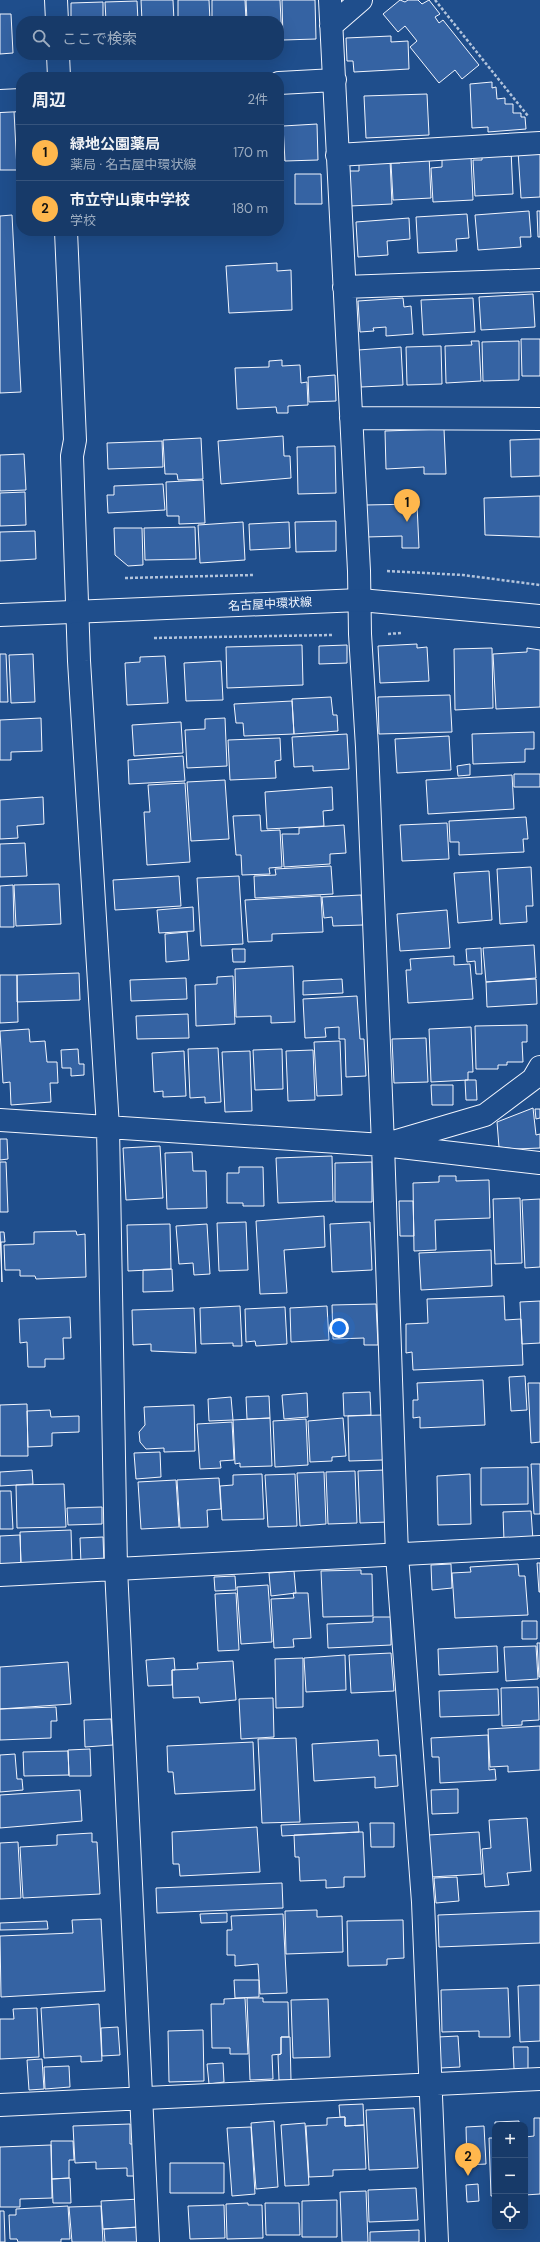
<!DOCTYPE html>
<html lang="ja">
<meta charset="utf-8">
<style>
:root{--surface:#173a69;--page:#20416f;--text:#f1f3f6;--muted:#9eadc0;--line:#36547d;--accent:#ffb74d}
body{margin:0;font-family:"DM Sans","Noto Sans JP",sans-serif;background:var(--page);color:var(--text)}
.controls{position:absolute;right:12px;bottom:12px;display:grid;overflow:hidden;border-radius:8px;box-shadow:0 4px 16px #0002}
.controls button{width:36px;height:36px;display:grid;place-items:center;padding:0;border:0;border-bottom:1px solid var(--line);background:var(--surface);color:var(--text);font:20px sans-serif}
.you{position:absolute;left:339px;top:1328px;width:14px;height:14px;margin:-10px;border:3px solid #fff;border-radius:50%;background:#1a73e8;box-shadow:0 0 0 6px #1a73e833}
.badge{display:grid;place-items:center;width:26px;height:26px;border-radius:50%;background:var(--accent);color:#111;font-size:13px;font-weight:700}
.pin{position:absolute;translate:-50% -33px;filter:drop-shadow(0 1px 2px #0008)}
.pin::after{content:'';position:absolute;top:21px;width:14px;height:12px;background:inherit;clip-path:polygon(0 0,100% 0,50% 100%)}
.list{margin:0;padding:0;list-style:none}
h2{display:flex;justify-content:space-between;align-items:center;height:52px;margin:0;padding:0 16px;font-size:17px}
h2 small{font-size:13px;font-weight:400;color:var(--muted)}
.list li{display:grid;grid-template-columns:26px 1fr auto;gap:12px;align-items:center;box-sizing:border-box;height:56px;padding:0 16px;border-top:1px solid var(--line)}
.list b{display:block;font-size:15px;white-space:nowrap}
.list p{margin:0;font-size:13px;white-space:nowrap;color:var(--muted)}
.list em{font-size:13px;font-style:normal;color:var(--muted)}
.icon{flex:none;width:22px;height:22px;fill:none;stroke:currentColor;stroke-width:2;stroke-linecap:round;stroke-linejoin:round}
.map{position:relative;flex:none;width:540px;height:2242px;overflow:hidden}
.search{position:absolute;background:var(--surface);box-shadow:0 4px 16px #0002;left:16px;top:16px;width:268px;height:44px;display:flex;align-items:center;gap:10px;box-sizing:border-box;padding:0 14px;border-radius:16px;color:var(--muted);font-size:15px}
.panel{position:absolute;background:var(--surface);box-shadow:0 4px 16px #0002;left:16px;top:72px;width:268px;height:164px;border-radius:16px}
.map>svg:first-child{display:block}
</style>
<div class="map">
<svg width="540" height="2242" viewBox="0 0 540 2242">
<rect width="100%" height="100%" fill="#1f4e8c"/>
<!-- building -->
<path fill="#3563a3" stroke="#f2f6ff" d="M141 0H173L174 21H142Z
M178 0H209L210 21H178Z
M212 0H245L246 21H212Z
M246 0H280L282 41H279V21H247Z
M282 0H315L316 39 283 40Z
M400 0 405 2 408 0H418L422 4 429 0 440 14 435 17 439 23 443 20 479 65 462 79 455 70 439 83 410 47 417 41 405 26 398 32 383 14Z
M137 1 138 21H106L105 2Z
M103 2V21H71V3Z
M0 14H11L13 53 0 54Z
M391 36V42L408 41 409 69 354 72 353 61H347L346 38Z
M492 82V88L496 87 497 99 505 98V104H513V113H521V117H525L526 129 488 132V127L472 128 470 84Z
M427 94 429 135 366 138 364 96Z
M14 111 17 170H0V112Z
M279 116H282L284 161 279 162Z
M317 124 318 160 285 161 283 126Z
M511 150 513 194 475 196 473 160H482V152Z
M540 150V197L521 198 518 151Z
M429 155 431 198 393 200 391 163H400V157Z
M471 157 473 200 433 202 431 168 442 167V158Z
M390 160 392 204 350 206 349 171H359V161Z
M295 174H321L322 204H295Z
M529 211 531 237H520L521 247 478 250 475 215Z
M537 211H540V237H538Z
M467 214 469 238 456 239 457 251 418 253 416 217Z
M12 215 21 392 0 393V216Z
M409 218 410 239 387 241 388 255 358 257 356 222Z
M277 263V271L291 270 292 310 229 313 226 266Z
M533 294 535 327 481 330 479 297Z
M403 298 404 307 411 306 413 334 386 336V327L373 328 374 331 360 332 358 301Z
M473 298 475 332 423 335 421 300Z
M521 339H540V376H522Z
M471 341H479L481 381 446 383 445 346 472 345Z
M519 341V380L483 381 482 342Z
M441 346 442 384 407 385 406 347Z
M401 347 403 385 361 387 358 350Z
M282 360V366L300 365 301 383 307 382 308 405 288 406V413H277L276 407 237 409 235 368 269 367V361Z
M335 375 336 401 309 402 308 377Z
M444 429 446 474H424V467L386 469 385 431Z
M283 436 284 456H290L291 478 221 484 218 441Z
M201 438 203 479 178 480 177 474H165L163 440Z
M540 439V476L511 477 510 440Z
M162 441 163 467 108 469 107 443Z
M335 446 336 493 298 494 297 447Z
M24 454 26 490 0 491V455Z
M203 480 205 523 179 524V516H167L166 482Z
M163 484 165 510 108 513 107 495H114V486Z
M25 492 26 525 0 526V493Z
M540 496V537L485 535 484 498Z
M417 504 419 548H402V536L367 537 365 505Z
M336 521V551L296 552 295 522Z
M243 522 245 560 200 563 198 525Z
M289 522 290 548 250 550 249 524Z
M195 527 196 559 145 560 144 528Z
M114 528H142L143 565 128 566 115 555Z
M35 531 36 559 0 561V532Z
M417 644V648L427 647 429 681 380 683 378 646Z
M302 645 303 685 227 688 226 647Z
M347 645V663L319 664V646Z
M492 648 493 708 455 710 454 649Z
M527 648 540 650V707L496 709 493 654 527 652Z
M0 654H6L8 702H0Z
M33 654 35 702 11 703 9 655Z
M165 656 168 703 127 705 125 663 140 662V657Z
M221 661 223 700 186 701 184 663Z
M450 695 452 732 379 734 378 697Z
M331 697 333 715H337L338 731 294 734 292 699Z
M292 701 294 734 244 736 243 723H236L234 704Z
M41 718 42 751 11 752V760H0V720Z
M225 718 227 766 187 768 185 730 205 729V719Z
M181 722 183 753 134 756 132 725Z
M534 732V749H525V762L473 764 472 734Z
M347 734 349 769 313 771V766L294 767 292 737Z
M449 736 451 770 397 773 395 739Z
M280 738 281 760 275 761 276 778 230 780 228 740Z
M183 756 185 781 129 784 128 760Z
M470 764V775L458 776 457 766Z
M514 774H540V787H514Z
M512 775 514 809 428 814 426 780Z
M225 780 229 839 191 841 187 782Z
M185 783 190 862 147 865 144 812H150L148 785Z
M332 787 333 810 323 811 324 826 267 829 265 792Z
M43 797 44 824 17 826 18 838 0 839V800Z
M260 815 261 831 280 830 282 867 269 868 270 874 242 875 241 855H236L233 816Z
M526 817 528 839H523L524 852 459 855V842H450L449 821Z
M447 823 449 859 402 861 400 825Z
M344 825 346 853 330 854V864L284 867 282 834H299V828Z
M25 843 27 876 0 877V844Z
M331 866 333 894 255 898 254 876 276 875 275 869Z
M531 867 533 906H526L527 922 500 924 497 869Z
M489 871 492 920 458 923 454 873Z
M179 876 181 906 115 910 113 880Z
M239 876 243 944 201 946 197 878Z
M59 884 61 924 16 926 14 885Z
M13 885 14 927H0V886Z
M361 895 363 925 333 926 332 917 324 918 322 897Z
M321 896 323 932 272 934V941L248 942 245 900Z
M193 907 194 931 159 933 157 910Z
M447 910 450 948 400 951 397 914Z
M187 932 189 960 166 962 165 934Z
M534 945 536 978 486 982 483 948Z
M481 948 482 974H476L475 961 467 962 466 949Z
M232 949H245V962H233Z
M454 956V965L470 964 473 999 408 1003 406 970H411L410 959Z
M293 966 295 1022 271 1023V1016L236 1017 235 969Z
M79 973 80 1000 17 1002V975Z
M0 975H17L18 1022 0 1023Z
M233 976 235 1024 196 1026 195 985 217 984V977Z
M186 978 187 999 131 1001 130 980Z
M342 979 343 993 303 995V981Z
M536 979 537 1004 487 1007 486 982Z
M357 996 360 1039H364L366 1076 346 1077 345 1039H339V1027L325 1028 326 1037 305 1038 303 999Z
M188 1014 189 1038 137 1039 136 1016Z
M527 1025V1042H522L523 1062H507V1065H498V1069H476L475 1026Z
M471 1027 473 1072H468V1080L431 1082 429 1029Z
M29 1029 30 1042 45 1041 47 1062H57L58 1083H50L51 1102 11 1105 10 1082 3 1083 0 1031Z
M426 1038 428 1082 394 1083 392 1039Z
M340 1041 342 1095 317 1096 314 1042Z
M218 1048 221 1102 205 1103V1097L190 1098 188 1049Z
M78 1049 79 1064H84V1075L71 1076V1068H62L61 1050Z
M282 1049 283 1089 255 1090 253 1050Z
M313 1050 315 1100 288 1101 286 1051Z
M184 1051 186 1096 163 1097V1091L154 1092 152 1053Z
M250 1051 252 1111 225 1112 222 1052Z
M465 1080H476L477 1100H466Z
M431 1085H453V1105H432Z
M533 1108 536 1135 540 1134V1148L516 1149 499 1147 497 1122Z
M535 1109H540V1118L536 1119Z
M0 1139H7L8 1159 0 1160Z
M160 1146 163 1198 126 1200 123 1148Z
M192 1152 193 1171H206L207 1208 167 1209 165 1153Z
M332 1156 333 1201 278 1203 276 1158Z
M0 1162H6L8 1212H0Z
M372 1162V1202H335V1163Z
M239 1167H263L264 1206H243V1203H227V1173H239Z
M439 1176H456V1181L489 1180 490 1218 435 1220 436 1250 414 1251 413 1183 439 1182Z
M520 1198 522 1263 495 1264 493 1199Z
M540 1199V1267L525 1268 522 1200Z
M399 1201H413L414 1236H400Z
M324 1216 325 1247 284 1250 287 1293 260 1294 256 1221Z
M246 1222 248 1270 219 1271 217 1223Z
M370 1222 372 1270 332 1272 330 1224Z
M170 1224 171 1269 128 1271 127 1225Z
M207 1224 210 1274 194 1275 193 1263 179 1264 176 1226Z
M76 1231 77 1235 85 1234 86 1277 36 1279 35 1276H20V1270H5L4 1245 34 1244V1232Z
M0 1232H4L5 1242H1L2 1282Z
M491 1250 492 1286 421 1290 419 1253Z
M172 1269 173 1291 143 1292V1270Z
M504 1296 505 1320 521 1319 523 1365 413 1370 412 1352 406 1353V1324L428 1323 427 1299Z
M540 1301V1343L522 1344 520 1302Z
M376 1304 378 1345H364V1338L333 1339 332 1305Z
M240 1306 242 1346H233V1343L201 1344 200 1308Z
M327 1306 329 1340 291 1342 290 1308Z
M285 1307 287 1344 256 1346 255 1341 246 1342 245 1309Z
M194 1308 196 1353 151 1351V1344L133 1345 132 1310Z
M70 1317 71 1338H63L64 1359H45V1367H28L27 1342 20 1343 19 1319Z
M525 1376 527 1410 511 1411 509 1377Z
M483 1380 485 1425 420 1428V1417L413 1418V1400H418L417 1383Z
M528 1383H540V1442L531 1443Z
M370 1392 371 1415 344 1416 343 1393Z
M307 1393 308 1417 284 1419 282 1395Z
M269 1396 270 1418 247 1419 246 1397Z
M231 1397 233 1420 209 1421 208 1399Z
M27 1404 28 1456H0V1405Z
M194 1405 195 1451 164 1452V1448L146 1449 140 1442 139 1432 145 1425 144 1407Z
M50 1410 51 1417 79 1416V1432L52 1433V1446L28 1447 27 1411Z
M382 1415 383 1460 349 1461 348 1416Z
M270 1418 272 1466 240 1467V1463L235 1464 233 1420Z
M343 1418 346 1456 332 1457V1461L310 1462 308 1421Z
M306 1419 308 1465 275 1467 273 1421Z
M232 1422 234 1460 220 1461 221 1468 200 1469 197 1424Z
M160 1452 161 1477 136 1479 134 1453Z
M531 1464H540V1514H534Z
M528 1467V1504L481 1505V1468Z
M32 1470 33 1484 0 1486V1472Z
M385 1470 388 1522 360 1523 358 1471Z
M355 1471 357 1523 328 1524 326 1472Z
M324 1472 326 1524 300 1526 297 1473Z
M262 1474 264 1519 222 1520 220 1486 233 1485V1475Z
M295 1474 297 1526 268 1527 265 1475Z
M470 1474 471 1524 438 1525 437 1476Z
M219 1478 221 1509 207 1510 208 1527 180 1528 177 1480Z
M176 1480 179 1527 141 1529 138 1482Z
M64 1484 66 1527 17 1528 16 1485Z
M0 1491H11L13 1529H0Z
M102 1507V1524L68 1525 67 1508Z
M531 1511 533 1540 504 1541 503 1512Z
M71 1530 72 1562 21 1564 20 1532Z
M20 1535 21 1566 0 1567V1536Z
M103 1537 104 1563 81 1564 80 1538Z
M537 1563H540V1592H539Z
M451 1564 452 1588 432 1590 431 1565Z
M518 1564 519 1576H525L528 1615 455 1618 452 1573 471 1572 470 1567Z
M361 1570V1574H372L373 1616 323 1617 321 1571Z
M294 1571 296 1593 271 1596 269 1573Z
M235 1576 236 1590 215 1591 214 1577Z
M268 1585 272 1642 241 1644 237 1587Z
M236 1593 239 1650 218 1651 215 1594Z
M293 1593H308L311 1638 293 1639 294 1647 274 1648 271 1599 294 1598Z
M373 1617H391V1645L328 1648 327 1624 373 1622Z
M522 1621H537V1639H522Z
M537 1643H540V1677H539Z
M497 1646 498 1672 439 1675 438 1649Z
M536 1646 538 1679 506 1681 504 1647Z
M391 1653 394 1691 351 1693 349 1655Z
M345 1655 346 1690 306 1692 304 1658Z
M174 1658 175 1670H172V1685L148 1686 146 1660Z
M303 1658V1707L276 1708 275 1659Z
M233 1661 236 1700 200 1703 199 1697 173 1698 172 1670 198 1669 197 1663Z
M68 1662 71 1704 0 1709V1667Z
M538 1687 539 1720 522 1721V1725L502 1726 501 1688Z
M498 1689 499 1715 440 1717 439 1691Z
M273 1698 274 1737 241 1739 239 1699Z
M56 1707 57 1721H51V1738L0 1740V1709Z
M111 1719 113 1745 85 1747 84 1720Z
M540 1726V1770L508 1772V1766L490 1767 488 1729Z
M488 1735 489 1770 495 1769 496 1780 440 1783 439 1757H432L431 1738Z
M296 1738 300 1822 262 1823 258 1739Z
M378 1740 379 1756 396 1755 398 1786 375 1788V1777L314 1781 312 1744Z
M253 1742 255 1790 175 1794 173 1772H168L167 1746Z
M90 1749 91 1776H69L68 1750Z
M68 1751 69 1775 24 1776 23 1752Z
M15 1754 17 1779H22L23 1790 0 1792V1755Z
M458 1789V1813L432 1814 431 1790Z
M80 1790 82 1821 0 1828V1795Z
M527 1818 531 1871 507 1873 509 1885 485 1887 482 1849 491 1848 489 1820Z
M358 1822 359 1832 282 1836 281 1825Z
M370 1823H394V1847H371Z
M257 1827 260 1872 180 1876 179 1864H173L172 1832Z
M359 1832H363L365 1877H344V1887L326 1888V1880L300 1881 299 1857H295L294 1835Z
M479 1832 482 1874 431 1877 429 1835Z
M92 1833V1842H97L100 1894 23 1898 20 1847 57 1845V1835Z
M18 1842 21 1898 0 1899V1843Z
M457 1877 459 1901 436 1903 434 1878Z
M282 1883 283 1908 157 1913 156 1888Z
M317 1910V1917L342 1916 343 1952 286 1954 285 1911Z
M540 1911V1943L439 1947 438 1915Z
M227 1913V1922L201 1923 200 1914Z
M283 1914 287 1993 260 1994 258 1964 235 1966V1955H227V1930H232L231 1916Z
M101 1919 105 1991 1 1997 0 1936 73 1933 72 1920Z
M403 1920 404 1958 387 1959V1965L348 1966 347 1921Z
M47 1921 48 1929 0 1930V1923Z
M234 1980H259V1997L235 1998Z
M540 1985V2041L520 2042 518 1986Z
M508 1988 510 2037H479V2031L442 2032 441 1990Z
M245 1998 248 2054H230V2048H212L211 2004H224V1999Z
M247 1998H263V2002H288L289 2037H281V2054L272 2055 273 2079 250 2080Z
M328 1999 330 2057 293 2058 291 2000Z
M99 2004 102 2061 81 2062V2056L44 2058 41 2008Z
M37 2008 39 2057 0 2059V2019H14L13 2009Z
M118 2027 120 2055 102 2056 101 2028Z
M203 2030 204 2081 169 2082 168 2031Z
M458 2036 460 2067 440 2068 438 2037Z
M281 2037H290L291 2080H279L278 2055 281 2054Z
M513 2047H528V2069H514Z
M42 2059 44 2089 29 2090 27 2060Z
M223 2063 224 2082 209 2084 207 2064Z
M69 2066 70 2087 45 2089 44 2067Z
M363 2104 364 2125 345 2126V2117H340L339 2105Z
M414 2108 418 2168 369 2170 366 2110Z
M345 2117V2126L364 2125 366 2169 333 2170V2176L309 2177 306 2126 327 2125V2118Z
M534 2118H540V2194L525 2195V2137L534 2136Z
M274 2121 278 2187 256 2189 251 2123Z
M519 2121V2125H495V2122Z
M305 2123 309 2185 285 2186 281 2125Z
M130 2124V2144H139L141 2176H127V2168L96 2169V2162L75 2163 73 2126Z
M484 2126 486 2164 467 2165 466 2127Z
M251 2127 255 2194 232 2196 227 2128Z
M489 2138H495V2196H491Z
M51 2141H73L74 2160H69V2178L52 2179Z
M51 2145 52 2198 20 2199V2207H0V2147Z
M170 2163H224V2193H170Z
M70 2178 71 2203H53L52 2179Z
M478 2184 479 2201 467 2202 466 2185Z
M416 2188 418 2220 369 2222 368 2190Z
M366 2191 368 2242H342L340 2192Z
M140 2199 139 2227 103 2229 101 2201Z
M337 2200V2237H302V2201Z
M248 2203V2205H262L263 2238 227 2239 226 2204Z
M265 2203H299L300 2235H266Z
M224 2205 225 2238 190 2239 188 2206Z
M68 2206 70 2239H61V2242H18L17 2239H10L9 2215H16V2209Z
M101 2206 103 2242H72L69 2207Z
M0 2211H4L5 2242H0Z
M139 2227 140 2242H105L104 2229Z
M419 2230V2242H370V2232Z"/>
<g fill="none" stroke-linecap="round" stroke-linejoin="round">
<defs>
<path id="minor" d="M56 0 57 21
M330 0 359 571 360 634 367 747 383 1145 485 1115 533 1079 540 1067
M331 26 361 0
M58 55 59 77
M279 83 335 80
M0 101 21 100
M337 155 540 143
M66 231 75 440 72 456 79 661 108 1127 116 1568 148 2242
M344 287 540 280
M351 418 540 419
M0 1120 383 1145 540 1163
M383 1145 397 1555 423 1902 437 2242
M0 1575 540 1547
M0 2105 540 2079"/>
<path id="major" d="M0 615 360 600 540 616"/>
</defs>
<!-- minor casing -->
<use href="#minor" stroke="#f2f6ff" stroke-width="24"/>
<!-- major casing -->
<use href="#major" stroke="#f2f6ff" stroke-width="24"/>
<!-- path -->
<path stroke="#b3c4dc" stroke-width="2.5" stroke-dasharray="3 2" stroke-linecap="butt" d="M435 0 528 116
M387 571 463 575 540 585
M125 578 254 575
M388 634 401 633
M154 638 333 635"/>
<!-- minor -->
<use href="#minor" stroke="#1f4e8c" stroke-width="22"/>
<!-- major -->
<use href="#major" stroke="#1f4e8c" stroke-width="22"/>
</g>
<g text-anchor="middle" stroke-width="3" stroke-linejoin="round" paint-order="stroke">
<!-- street labels -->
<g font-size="12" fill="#f2f6ff" stroke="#1f4e8c">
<text transform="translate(270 604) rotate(-3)" y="4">名古屋中環状線</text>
</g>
</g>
</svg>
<div class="controls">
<button>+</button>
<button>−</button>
<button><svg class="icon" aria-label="locate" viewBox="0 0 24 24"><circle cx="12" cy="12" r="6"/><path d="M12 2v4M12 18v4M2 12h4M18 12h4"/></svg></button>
</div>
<div class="you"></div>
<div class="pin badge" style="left:407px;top:522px">1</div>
<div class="pin badge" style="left:468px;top:2176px">2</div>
<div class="search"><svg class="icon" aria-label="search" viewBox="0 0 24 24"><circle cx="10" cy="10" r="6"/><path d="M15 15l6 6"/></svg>ここで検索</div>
<section class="panel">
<h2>周辺<small>2件</small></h2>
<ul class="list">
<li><span class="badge">1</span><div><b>緑地公園薬局</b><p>薬局 · 名古屋中環状線</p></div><em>170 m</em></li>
<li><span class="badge">2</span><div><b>市立守山東中学校</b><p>学校</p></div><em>180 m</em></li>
</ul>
</section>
</div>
